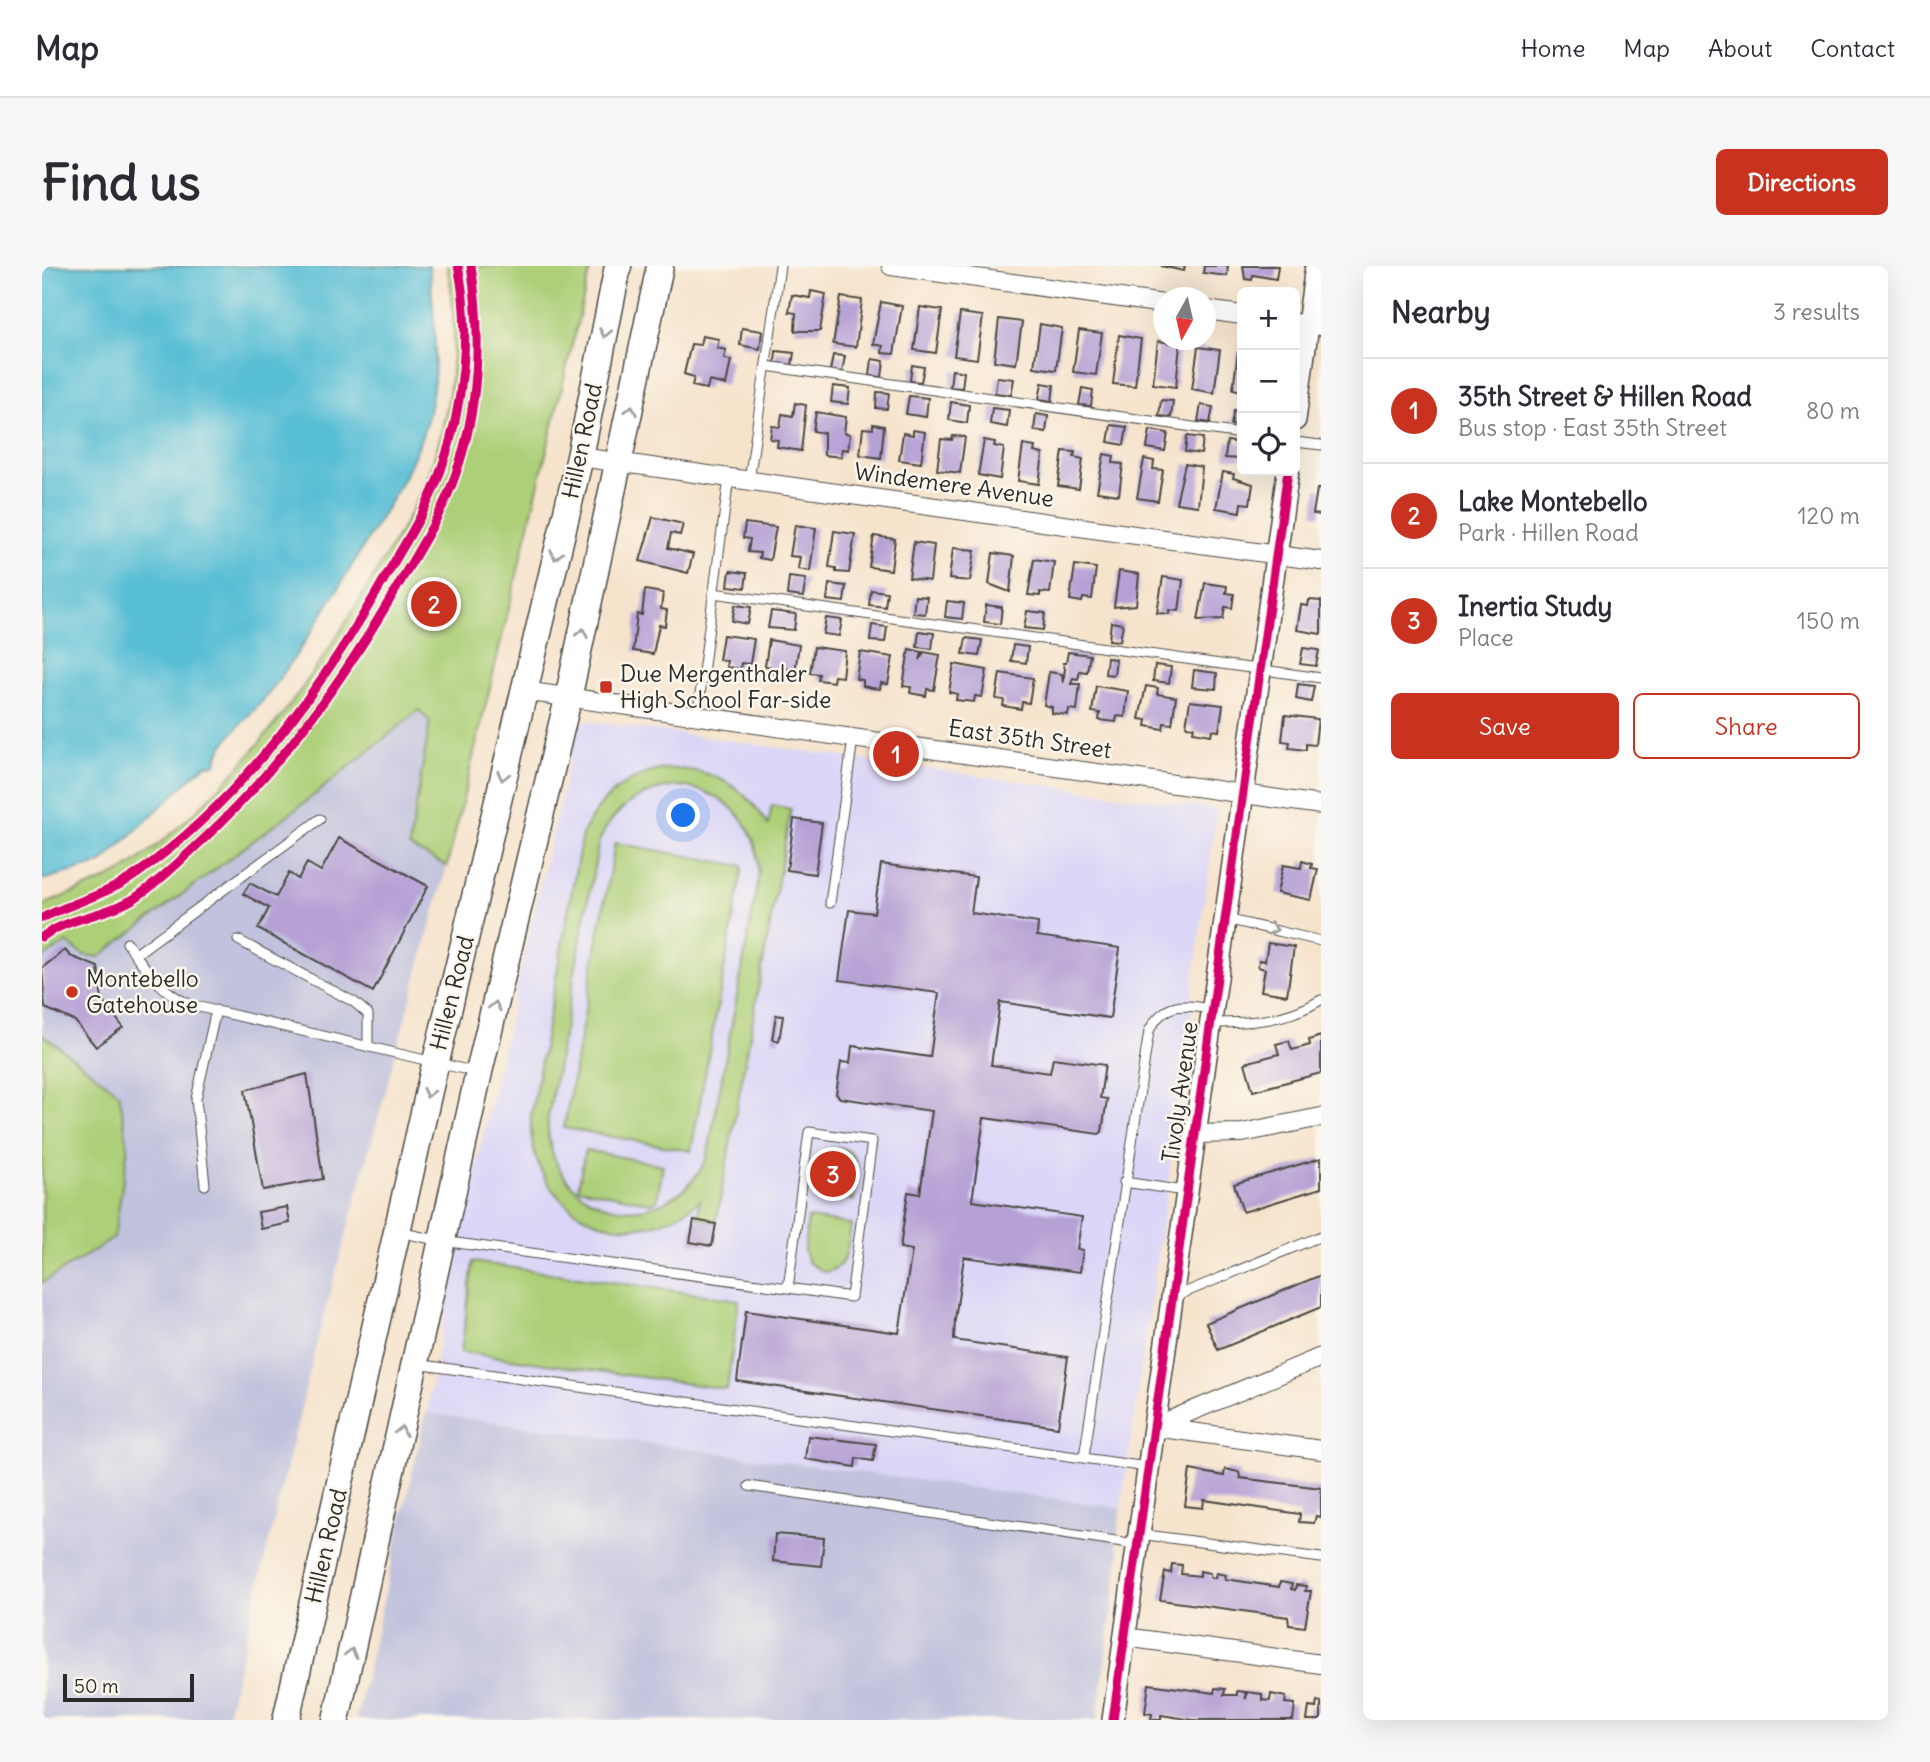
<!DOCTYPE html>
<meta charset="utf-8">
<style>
:root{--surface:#fff;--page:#f7f7f7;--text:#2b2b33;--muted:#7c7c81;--line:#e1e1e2;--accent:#c8321e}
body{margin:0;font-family:Delius,sans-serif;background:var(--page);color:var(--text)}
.controls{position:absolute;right:21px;top:21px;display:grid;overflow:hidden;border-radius:10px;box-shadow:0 7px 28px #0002}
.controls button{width:63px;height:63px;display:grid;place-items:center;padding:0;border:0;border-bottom:2px solid var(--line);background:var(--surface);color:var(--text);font:35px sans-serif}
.compass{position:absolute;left:1111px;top:21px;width:63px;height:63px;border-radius:50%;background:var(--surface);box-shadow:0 7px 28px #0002;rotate:188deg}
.scale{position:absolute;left:21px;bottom:18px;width:131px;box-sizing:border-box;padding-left:7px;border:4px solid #2b2b2b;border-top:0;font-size:19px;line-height:24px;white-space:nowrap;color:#2b2b2b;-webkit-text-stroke:5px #fbf7ec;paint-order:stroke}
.you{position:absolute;left:642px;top:550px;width:24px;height:24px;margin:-18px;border:5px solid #fff;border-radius:50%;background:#1a73e8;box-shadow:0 0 0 10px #1a73e833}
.badge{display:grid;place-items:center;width:46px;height:46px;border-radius:50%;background:var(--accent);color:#fff;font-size:23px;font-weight:700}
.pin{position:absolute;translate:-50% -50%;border:4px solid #fff;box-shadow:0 2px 7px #0006}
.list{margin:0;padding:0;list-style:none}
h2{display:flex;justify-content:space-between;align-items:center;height:91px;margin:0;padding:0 28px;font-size:30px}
h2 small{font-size:23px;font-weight:400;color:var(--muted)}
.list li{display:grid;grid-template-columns:46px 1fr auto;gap:21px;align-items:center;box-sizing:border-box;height:105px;padding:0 28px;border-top:2px solid var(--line)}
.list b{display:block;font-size:26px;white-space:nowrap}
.list p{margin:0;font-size:23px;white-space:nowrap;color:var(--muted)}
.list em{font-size:23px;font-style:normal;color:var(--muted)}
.actions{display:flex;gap:14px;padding:21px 28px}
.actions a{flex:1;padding:16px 0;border:2px solid var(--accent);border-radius:10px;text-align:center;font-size:24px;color:var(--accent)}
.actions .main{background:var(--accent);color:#fff}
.icon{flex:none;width:38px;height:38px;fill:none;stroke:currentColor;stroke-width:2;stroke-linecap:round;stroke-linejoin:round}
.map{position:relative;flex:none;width:1279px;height:1454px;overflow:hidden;border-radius:10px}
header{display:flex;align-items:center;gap:42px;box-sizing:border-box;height:98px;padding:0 35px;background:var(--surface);border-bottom:2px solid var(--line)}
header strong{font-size:33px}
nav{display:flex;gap:38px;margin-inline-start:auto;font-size:24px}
.intro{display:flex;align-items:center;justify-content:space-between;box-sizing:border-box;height:168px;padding:0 42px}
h1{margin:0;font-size:49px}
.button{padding:18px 32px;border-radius:10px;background:var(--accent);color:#fff;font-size:24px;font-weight:700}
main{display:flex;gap:42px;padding:0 42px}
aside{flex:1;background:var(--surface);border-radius:10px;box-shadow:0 7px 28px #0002}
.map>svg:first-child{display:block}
</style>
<header>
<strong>Map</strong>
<nav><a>Home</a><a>Map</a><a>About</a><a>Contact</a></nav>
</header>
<div class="intro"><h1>Find us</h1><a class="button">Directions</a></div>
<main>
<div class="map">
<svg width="1279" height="1454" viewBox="0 0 1279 1454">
<rect width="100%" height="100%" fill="#fbf7ec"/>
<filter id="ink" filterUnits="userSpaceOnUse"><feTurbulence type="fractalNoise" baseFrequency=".0143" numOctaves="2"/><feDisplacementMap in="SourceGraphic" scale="14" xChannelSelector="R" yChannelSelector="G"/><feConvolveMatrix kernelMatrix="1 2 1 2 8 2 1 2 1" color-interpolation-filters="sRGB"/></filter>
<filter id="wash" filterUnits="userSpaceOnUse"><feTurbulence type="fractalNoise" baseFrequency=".00686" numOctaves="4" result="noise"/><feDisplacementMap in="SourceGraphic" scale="28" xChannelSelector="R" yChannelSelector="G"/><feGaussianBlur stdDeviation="1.57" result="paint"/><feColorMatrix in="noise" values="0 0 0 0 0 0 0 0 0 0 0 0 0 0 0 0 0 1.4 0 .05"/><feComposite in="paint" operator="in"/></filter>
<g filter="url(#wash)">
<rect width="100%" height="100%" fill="#f6e3cc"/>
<!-- built -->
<path fill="#dbd6f7" d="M546 455 1167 542 1175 546 1151 716 1149 757 1079 1242 384 1147 421 958 496 628 536 459Z"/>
<!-- industrial -->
<path fill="#c1c2dd" d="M377 444 388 455 367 580 405 600 275 1075 184 1454H0V1017L72 971 77 827 0 768V692L25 677 42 689 57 691 271 530Z
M384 1147 1079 1242 1074 1280 1078 1285 1055 1454H314Z"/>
<!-- green -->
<path fill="#adcf78" stroke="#6c7d52" stroke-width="2" fill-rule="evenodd" d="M405 0H549L405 600 367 581 388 456 377 444 271 530 57 691 42 689 25 677 0 692V640C30 625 63 618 91 598 196 521 275 410 339 298 358 266 378 234 390 199 410 138 419 63 405 0Z
M622 503C669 501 703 520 726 559L730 539 749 543 674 956 656 952 658 934C584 997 484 945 489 849L540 569C557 532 583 511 622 503ZM637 520C690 526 721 565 716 617L665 892C622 980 501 948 506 851L557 575C573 540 600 523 637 520Z
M573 577 701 600 649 885 522 862Z
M0 768 77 827 86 881 72 972 0 1017Z
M797 881C823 889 815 914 812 934L770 928C773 908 771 883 797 881Z
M543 884 621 899 615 934 610 937 536 922Z
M766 952 809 958C806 979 807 1004 781 1006L766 996 762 984Z
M431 996 697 1034 685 1123 419 1086Z"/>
<!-- water -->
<path fill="#58bed5" stroke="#427480" stroke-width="2" d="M0 0H387C391 39 396 82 391 122 385 178 356 224 327 271 296 323 266 374 230 423 215 445 176 474 174 498L163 499 58 598 0 614Z"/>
<g id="blocks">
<!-- building -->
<path fill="#b6a1d5" d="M1119 0H1143L1142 5Z
M1162 0H1186L1185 10 1161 7Z
M1201 0H1236L1234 13 1211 9 1210 14 1203 13Z
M769 25 784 28 778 65H753L754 47 747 46 750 29 768 32Z
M799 31 820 34 814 81 791 78Z
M839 36 860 40 852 88 840 87 841 80 831 78Z
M878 41 900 44 894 87 872 84Z
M918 47 941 50 935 93 912 90Z
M957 53 980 56 974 98 952 95Z
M998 58 1020 62 1014 104 992 101Z
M700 62 720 65 718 83 698 79Z
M1037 64 1060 67 1054 109 1031 106Z
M1077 69 1099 73 1093 120 1071 118Z
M660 70 677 73 675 82 684 84 682 93 689 94 684 119 667 115 665 123 650 120 652 111 642 108 649 78 658 79Z
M1116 75 1138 78 1134 121 1111 118Z
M1156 81 1178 84 1172 127 1150 123Z
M734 85 752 87 750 99 733 97Z
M1196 86H1200V125L1191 123Z
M791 89 803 90 800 106 788 105Z
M830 93 842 95 840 111 828 110Z
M870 99 882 101 879 116 868 115Z
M910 104 922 106 920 122 908 121Z
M955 111 972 113 969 129 953 127Z
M1000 117 1012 119 1010 135 997 133Z
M791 120 808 122 806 138 789 136Z
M1040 122 1051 124 1049 140 1037 139Z
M835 126 847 127 845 143 834 142Z
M867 130 886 132 884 151 864 148Z
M1119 134 1131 135 1129 151 1117 150Z
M909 136 927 139 925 157 907 154Z
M753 137 764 139 759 185 735 181 736 174 728 173 730 160 738 161 740 148 751 150Z
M1159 139 1171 141 1168 157 1156 155Z
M950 142 967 144 965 161 948 158Z
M1192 144 1200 145V161L1189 159Z
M774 146 804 151 802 167 808 168 806 184 800 183 799 191 782 189V167L771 165Z
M994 148 1006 150 1004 166 992 164Z
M831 158 842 160 839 192 818 189 821 162 831 163Z
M1069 159 1085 161 1082 179 1066 176Z
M871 164 883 166 879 197 857 194 861 167 871 169Z
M1108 164 1126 167 1123 185 1105 182Z
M911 170 923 171 918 207 895 204 899 173 910 174Z
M1145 170 1161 172 1159 188 1143 186Z
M942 174 953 176 952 180 962 182 958 213 936 209Z
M1185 175 1200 177 1199 193 1183 192Z
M981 179 993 181 992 186 1001 188 997 218 976 215Z
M1021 185 1033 186 1032 191 1041 193 1037 223 1016 220Z
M1062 188 1072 190 1071 197 1081 198 1077 229 1055 226Z
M1102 193 1112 195 1111 203 1121 204 1116 235 1095 232Z
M1143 198 1160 201 1156 240 1134 237Z
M1181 206 1192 208 1191 212 1211 218 1208 238 1199 237 1198 246 1174 242Z
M1275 223H1279V249L1271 248Z
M611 251 641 258 638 269 629 267 626 282 651 288 646 307 598 295Z
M703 257 734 261 728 294 717 292 718 287 706 286 708 273 701 272Z
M753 259 774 262 768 305 756 303 758 291 748 290Z
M792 265 813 268 807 307 794 306V302L787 301Z
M832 270 853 273 849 304 827 301Z
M872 276 892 279 888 315 867 312Z
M911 282 933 284 928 315 907 313Z
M951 287 972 290 968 326 947 318Z
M992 293 1012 296 1008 327 998 326V330L986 329Z
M1033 299 1054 302 1050 333 1041 332 1040 336 1028 334Z
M688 305 705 307 703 322 686 320Z
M1077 305 1097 308 1094 339 1072 341Z
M747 311 764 313 761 331 745 329Z
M1121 311 1141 314 1137 345 1127 344V348L1115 347Z
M1163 317 1185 320 1184 327 1192 328 1190 342 1183 341 1181 353 1156 354Z
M787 318 804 320 802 336 785 334Z
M603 324 621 327 619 343 625 344 623 360 617 359 611 388 591 385 595 348 600 349Z
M829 324 845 326 843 341 827 339Z
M873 330 885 331 883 348 871 347Z
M1267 334 1279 335V368L1255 364 1259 339 1266 340Z
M905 335 922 337 920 353 903 351Z
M693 339 709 341 706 358 690 355Z
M944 339 960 341 958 358 942 356Z
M729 345 754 348 752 364 726 362Z
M985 345 1003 347 1001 364 982 362Z
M784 352 800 354 797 370 781 368Z
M1069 356 1081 358 1078 375 1067 374Z
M830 359 845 361 843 376 828 375Z
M877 365 892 367 890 383 875 381Z
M681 369 712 373 708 398 699 397 698 403 684 401 685 395 677 394Z
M924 372 940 374 937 390 921 388Z
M727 374 757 379 753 405 746 403 745 410 730 407 731 401 723 400Z
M971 379 986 381 984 397 969 395Z
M772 381 803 385 800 411 792 410 791 416 776 414 777 408 768 407Z
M1261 382 1277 384 1274 400 1258 398Z
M867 383 880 386 878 394 882 386 898 389 892 424 885 423 884 430 868 427 869 421 861 420Z
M818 386 851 391 846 418 839 417 838 423 830 422 821 420V414L814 413Z
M1026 386 1048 389 1045 406 1038 405 1036 413 1031 412 1029 418H1038L1035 444 1027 443 1026 449 1010 447V441L1002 439 1007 406 1020 408 1021 417 1023 403 1021 397H1024Z
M1065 392 1074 393 1072 409 1063 408Z
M912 398 945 404 940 431 933 430 932 436 914 434 915 428 907 426Z
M1113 399 1129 401 1127 417 1111 415Z
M1152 404 1175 407 1174 423 1150 421Z
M958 407 991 412 987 437 980 436 979 443 961 440 962 434 954 433Z
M1256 418 1272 420 1269 436 1254 433Z
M1054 420 1086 425 1083 451 1075 450 1074 456 1057 454 1058 447 1050 446Z
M1104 420 1116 422 1115 428 1134 431 1130 458 1122 457 1121 463 1104 460 1105 454 1097 453Z
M1148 435 1181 439 1177 465 1170 464 1169 469 1151 466 1152 461 1144 460Z
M1243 449 1276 453 1273 479 1264 478V484L1247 482 1248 476 1240 475Z
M752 553 780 557 773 608 745 604Z
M297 572 386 620 331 726 216 663 227 642 201 628 208 617 234 631 247 607 256 613 265 597 279 605Z
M1260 595 1270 598 1269 602 1276 603 1269 634 1235 627 1241 599 1259 602Z
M839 598 934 611 929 647 996 657 995 670 1078 682 1068 752 958 736 949 799 1008 807 1011 792 1063 799 1058 832 1065 833 1060 866 1057 868 942 852 930 935 1040 951 1035 983 1041 984 1038 1006 922 991 913 1054 912 1074 1026 1091 1016 1161 695 1115 704 1045 857 1067 870 984 858 982 866 926 878 928 890 845 798 832 794 828 799 796 808 797 810 780 888 791 897 727 797 714 807 644 832 647Z
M1226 677 1252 681 1245 729 1219 725 1223 703 1216 701 1217 694 1223 695Z
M23 684 28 690 56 701 60 734 81 761 54 781 33 755 3 742 0 702Z
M734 749 741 750 737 775 730 773Z
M1279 770V807L1211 825 1203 797 1237 788 1234 778 1247 775 1250 784 1268 779 1267 774Z
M265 808 281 913 221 924 203 824Z
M1279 892V922L1201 946 1192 918Z
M245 941 248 957 219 963 216 946Z
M652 954 674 958 670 980 648 976Z
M1279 1009V1041L1176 1084 1164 1057Z
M766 1170 834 1178 831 1195 814 1192 813 1201 763 1193Z
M1183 1203 1197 1206 1198 1212 1279 1222V1251L1274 1250 1272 1257 1257 1256 1258 1248 1162 1234 1161 1242 1143 1240 1148 1204 1182 1210Z
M733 1268 782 1272 779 1300 731 1295Z
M1130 1298 1140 1299 1139 1308 1158 1310V1305L1168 1307V1311L1173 1312 1174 1307 1184 1309 1183 1313 1237 1321 1238 1316 1250 1318 1249 1323 1253 1324 1254 1319 1264 1320 1263 1325H1269L1263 1361 1247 1359 1246 1351 1118 1334 1123 1306 1129 1307Z
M1107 1418 1172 1427 1173 1422 1183 1423 1182 1429H1195V1425L1203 1426 1204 1433 1205 1426 1220 1428V1434L1228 1435 1229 1428 1244 1431 1243 1437 1253 1438 1251 1454H1151L1119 1449V1454H1109L1110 1448 1103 1447Z
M1275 1435 1279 1436V1454H1265L1267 1441 1274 1442Z"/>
</g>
</g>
<g filter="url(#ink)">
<use href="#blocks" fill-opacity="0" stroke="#494743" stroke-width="2"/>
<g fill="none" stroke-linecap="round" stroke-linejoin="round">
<defs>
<path id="service" d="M724 100 1200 168
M1253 176 1279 179
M707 215 738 0
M671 327 1279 412
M655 451 687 212
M788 637 811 473
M1184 653 1279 675
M196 674 312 736 326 748V781
M85 677C105 704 118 726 149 739L434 806
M94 688 278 553
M1169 757C1209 757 1244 755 1279 734
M767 866 830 875 809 1031 746 1022Z
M1082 916 1143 925
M163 919 154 833 174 744
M356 966 400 975 746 1022
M1132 1031 1279 970
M374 1098 1105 1201
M1042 1191 1107 765C1122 736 1140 738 1169 743
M707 1220 1094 1278
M1097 1268 1279 1292"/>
<path id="minor" d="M849 0 1122 38
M1164 44 1200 49
M1253 57 1279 60
M538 191 1279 295
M482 425 1279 539
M1151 868 1200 867 1279 851
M1112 1161 1279 1091
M1113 1161 1279 1184
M1083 1371 1279 1398"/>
<path id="tertiary" d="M1253 154 1274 0
M1071 1454 1246 205"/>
<path id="primary" d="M244 1454 389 816 538 191 576 0
M294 1454 437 806 526 433 618 0"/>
</defs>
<!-- service casing -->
<use href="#service" stroke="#494743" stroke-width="11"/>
<!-- minor casing -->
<use href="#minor" stroke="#494743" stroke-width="20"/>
<!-- tertiary casing -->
<use href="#tertiary" stroke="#494743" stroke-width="24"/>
<!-- primary casing -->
<use href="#primary" stroke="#494743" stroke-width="29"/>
<!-- service -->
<use href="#service" stroke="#fff" stroke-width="9"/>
<!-- minor -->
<use href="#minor" stroke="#fff" stroke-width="18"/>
<!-- tertiary -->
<use href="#tertiary" stroke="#fff" stroke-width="21"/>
<!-- primary -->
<use href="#primary" stroke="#fff" stroke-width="26"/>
<defs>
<path id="cycleway" d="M0 652C32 636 67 628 96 607 203 531 284 416 348 303 367 271 387 239 399 204 421 143 430 64 416 0
M0 671C27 651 64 650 93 632 119 615 142 591 165 570 243 496 303 411 357 318 377 283 400 248 413 210 437 144 440 69 429 0
M1071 1454 1246 205"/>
</defs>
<!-- cycleway casing -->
<use href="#cycleway" stroke="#fbf7ec" stroke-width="13"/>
<!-- cycleway -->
<use href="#cycleway" stroke="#d6006c" stroke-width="9"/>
</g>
<!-- one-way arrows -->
<defs><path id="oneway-chevron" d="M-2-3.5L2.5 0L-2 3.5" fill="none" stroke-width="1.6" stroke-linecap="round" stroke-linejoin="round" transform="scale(1.75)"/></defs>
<g stroke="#a0a0a0">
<use href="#oneway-chevron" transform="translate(563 67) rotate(101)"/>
<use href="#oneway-chevron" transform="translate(589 144) rotate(-78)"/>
<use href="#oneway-chevron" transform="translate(514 289) rotate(103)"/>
<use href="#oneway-chevron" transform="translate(540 367) rotate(-78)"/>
<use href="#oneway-chevron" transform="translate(461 510) rotate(103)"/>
<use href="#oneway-chevron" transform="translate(1231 663) rotate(12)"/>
<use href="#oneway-chevron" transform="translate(453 740) rotate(-77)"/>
<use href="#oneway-chevron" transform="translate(386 827) rotate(103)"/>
<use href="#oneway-chevron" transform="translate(359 1165) rotate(-77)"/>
<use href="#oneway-chevron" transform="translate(309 1387) rotate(-77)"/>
</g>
</g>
<!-- markers -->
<g fill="#c8321e" stroke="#fbf7ec" stroke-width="2.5">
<rect x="557" y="414" width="14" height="14" rx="3.5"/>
<circle cx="30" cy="726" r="7"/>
</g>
<g text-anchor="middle" stroke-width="5" stroke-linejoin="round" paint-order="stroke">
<!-- street labels -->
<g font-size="23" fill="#2b2b2b" stroke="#fbf7ec">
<text transform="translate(540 175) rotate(-78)" y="8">Hillen Road</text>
<text transform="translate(912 219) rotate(8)" y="8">Windemere Avenue</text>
<text transform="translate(988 473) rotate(8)" y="8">East 35th Street</text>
<text transform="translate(410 727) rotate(-76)" y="8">Hillen Road</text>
<text transform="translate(1138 826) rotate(-82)" y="8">Tivoly Avenue</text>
<text transform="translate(284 1280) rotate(-77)" y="8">Hillen Road</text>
</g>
<!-- poi labels -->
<g font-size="23" fill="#2b2b2b" stroke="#fbf7ec" text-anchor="start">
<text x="578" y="416">Due Mergenthaler<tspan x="578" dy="26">High School Far-side</tspan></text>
<text x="44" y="721">Montebello<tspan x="44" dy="26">Gatehouse</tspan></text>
</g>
</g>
</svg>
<div class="controls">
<button>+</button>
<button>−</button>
<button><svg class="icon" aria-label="locate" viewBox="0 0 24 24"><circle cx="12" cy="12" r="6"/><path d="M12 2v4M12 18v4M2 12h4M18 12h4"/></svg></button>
</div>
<svg class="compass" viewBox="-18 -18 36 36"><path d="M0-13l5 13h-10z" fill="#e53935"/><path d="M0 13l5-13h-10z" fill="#7c7c81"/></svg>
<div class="scale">50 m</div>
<div class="you"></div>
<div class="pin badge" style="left:854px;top:488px">1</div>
<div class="pin badge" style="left:392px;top:338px">2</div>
<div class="pin badge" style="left:791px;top:908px">3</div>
</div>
<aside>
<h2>Nearby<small>3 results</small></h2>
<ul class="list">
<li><span class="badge">1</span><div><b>35th Street &amp; Hillen Road</b><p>Bus stop · East 35th Street</p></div><em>80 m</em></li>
<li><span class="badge">2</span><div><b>Lake Montebello</b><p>Park · Hillen Road</p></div><em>120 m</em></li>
<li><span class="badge">3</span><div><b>Inertia Study</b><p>Place</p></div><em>150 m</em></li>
</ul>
<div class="actions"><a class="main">Save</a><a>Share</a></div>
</aside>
</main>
